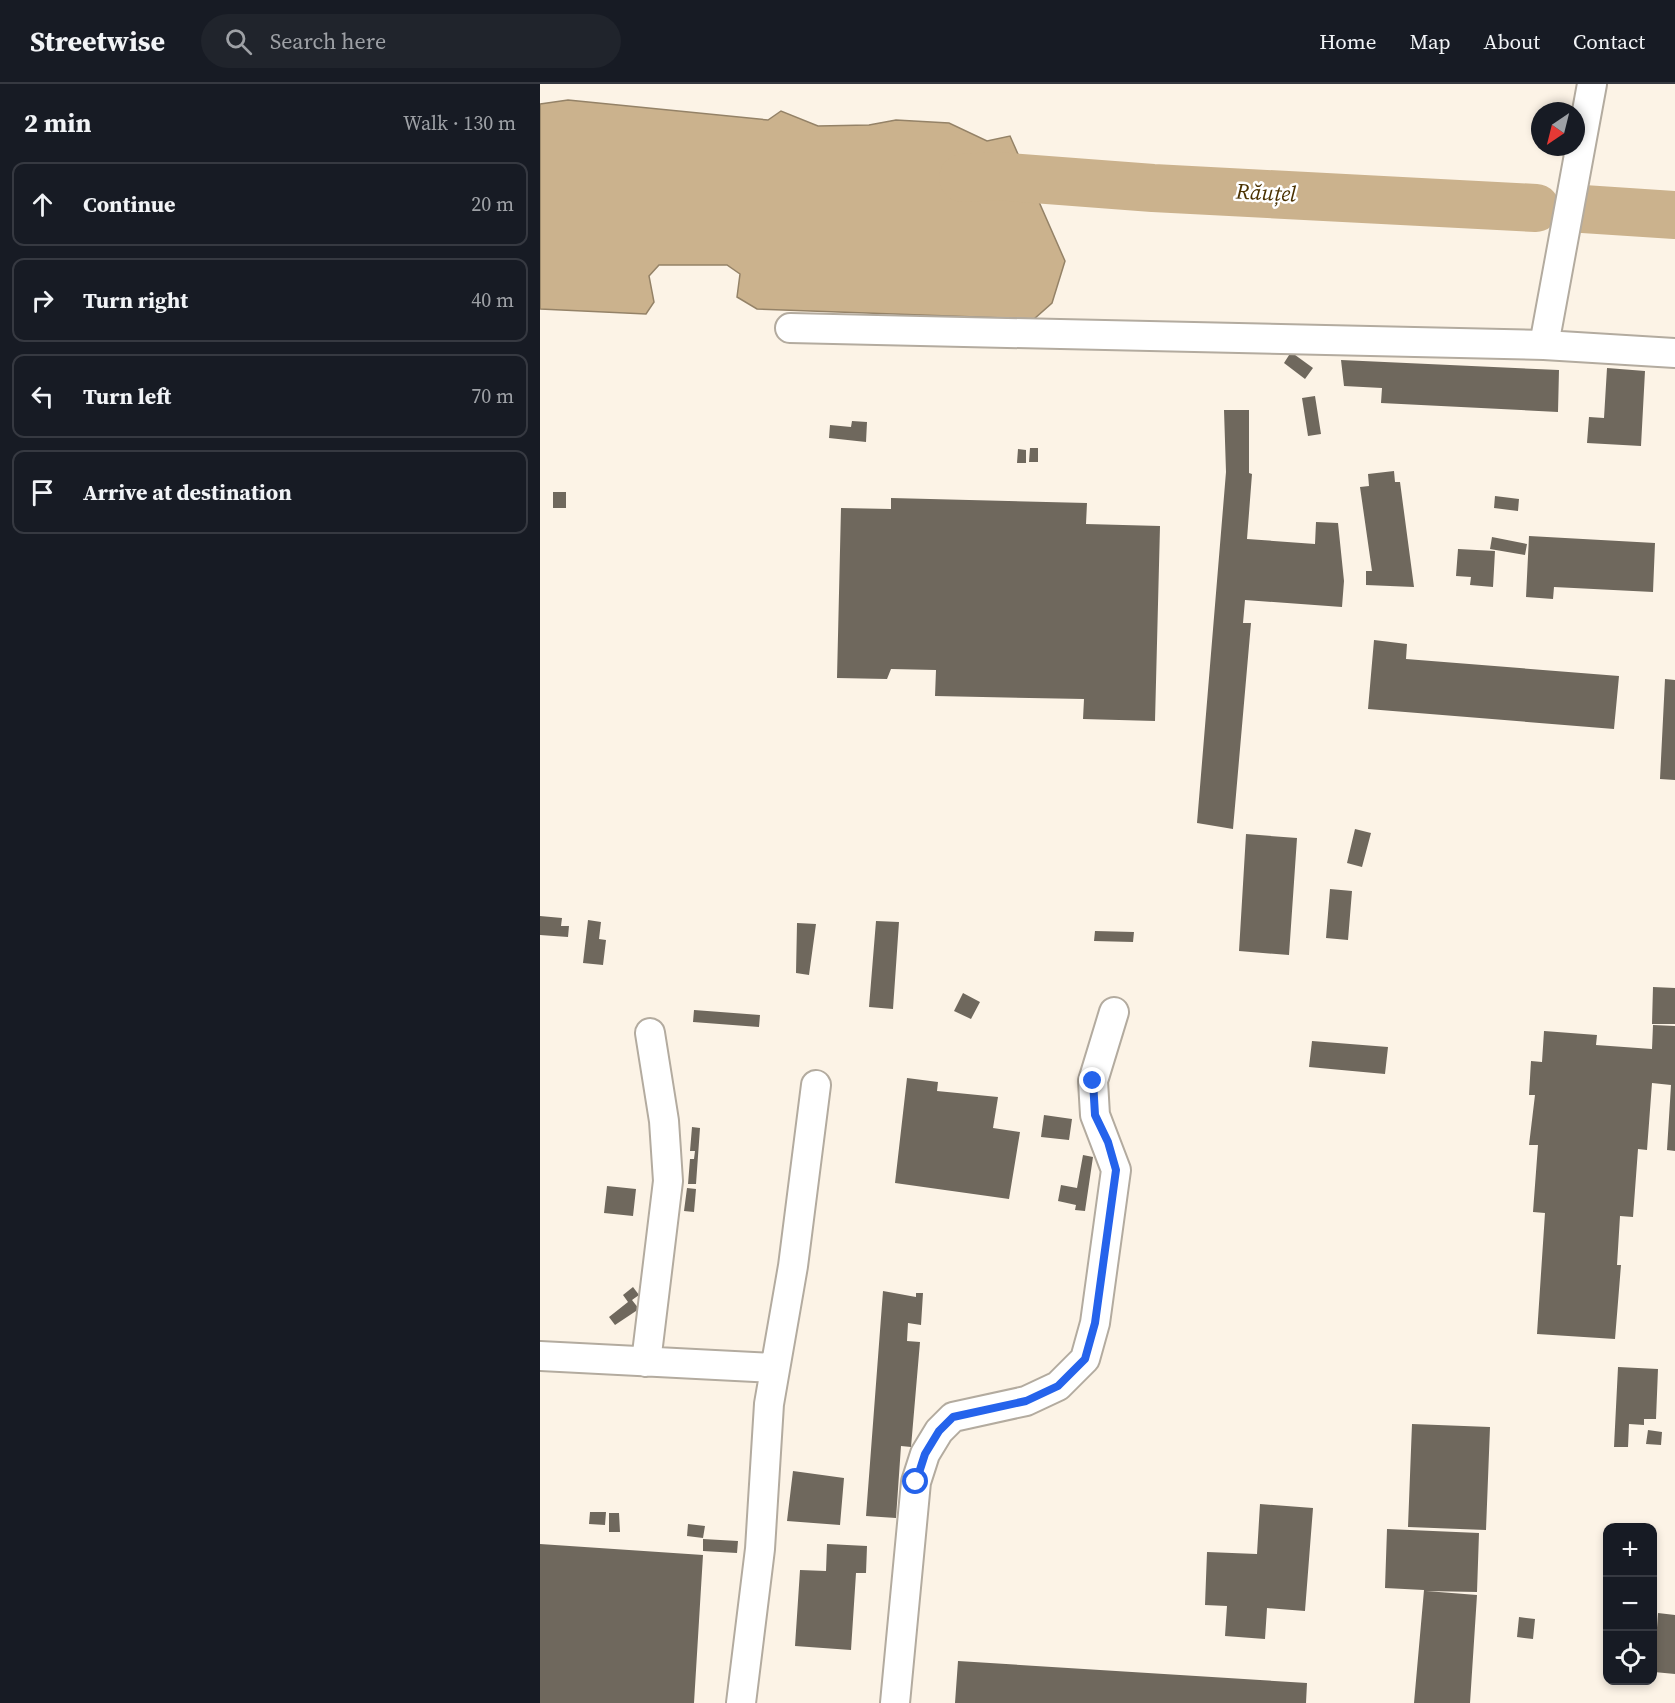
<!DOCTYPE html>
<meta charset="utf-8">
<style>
:root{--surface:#171b24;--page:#20242c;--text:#f1f3f6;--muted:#9ea1a6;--line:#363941}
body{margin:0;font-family:"Source Serif 4",serif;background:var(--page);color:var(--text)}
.controls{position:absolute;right:18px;bottom:18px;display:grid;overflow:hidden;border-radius:12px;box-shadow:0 3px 9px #0003}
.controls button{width:54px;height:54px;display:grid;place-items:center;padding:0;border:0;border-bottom:2px solid var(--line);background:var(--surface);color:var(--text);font:30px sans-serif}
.compass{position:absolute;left:991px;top:18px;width:54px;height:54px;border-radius:50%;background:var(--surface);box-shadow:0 3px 9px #0003;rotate:215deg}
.stop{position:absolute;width:18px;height:18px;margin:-14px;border:4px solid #2563eb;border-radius:50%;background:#fff}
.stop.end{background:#2563eb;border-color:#fff;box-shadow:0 2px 6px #0008}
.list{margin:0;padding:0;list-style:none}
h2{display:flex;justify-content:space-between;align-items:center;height:78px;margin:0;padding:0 24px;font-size:26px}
h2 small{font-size:20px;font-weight:400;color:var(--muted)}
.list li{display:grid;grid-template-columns:39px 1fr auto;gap:18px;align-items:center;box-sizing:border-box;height:84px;margin:0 12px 12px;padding:0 12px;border:2px solid var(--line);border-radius:12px}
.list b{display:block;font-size:22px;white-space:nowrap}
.list em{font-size:20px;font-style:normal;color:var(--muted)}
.icon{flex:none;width:33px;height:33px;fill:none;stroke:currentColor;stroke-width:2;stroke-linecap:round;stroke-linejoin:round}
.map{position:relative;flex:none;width:1135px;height:1619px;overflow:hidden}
header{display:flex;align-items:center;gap:36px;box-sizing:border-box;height:84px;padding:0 30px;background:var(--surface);border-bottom:2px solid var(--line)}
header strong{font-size:28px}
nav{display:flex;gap:33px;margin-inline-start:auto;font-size:21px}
.search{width:420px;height:54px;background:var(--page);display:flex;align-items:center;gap:15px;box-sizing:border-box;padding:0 21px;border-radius:33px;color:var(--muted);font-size:22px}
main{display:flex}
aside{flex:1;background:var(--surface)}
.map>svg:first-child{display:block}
</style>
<header>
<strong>Streetwise</strong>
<div class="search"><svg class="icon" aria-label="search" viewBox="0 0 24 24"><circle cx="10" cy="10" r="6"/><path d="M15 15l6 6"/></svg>Search here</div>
<nav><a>Home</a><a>Map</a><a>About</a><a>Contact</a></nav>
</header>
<main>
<aside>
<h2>2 min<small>Walk · 130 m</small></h2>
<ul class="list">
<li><svg class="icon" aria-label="ahead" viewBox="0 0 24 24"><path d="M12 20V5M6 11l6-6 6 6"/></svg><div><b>Continue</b></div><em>20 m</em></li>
<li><svg class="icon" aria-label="right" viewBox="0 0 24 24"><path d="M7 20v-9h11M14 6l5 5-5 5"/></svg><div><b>Turn right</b></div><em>40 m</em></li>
<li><svg class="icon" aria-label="left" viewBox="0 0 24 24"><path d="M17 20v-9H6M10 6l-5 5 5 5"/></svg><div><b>Turn left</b></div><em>70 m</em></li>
<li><svg class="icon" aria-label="arrive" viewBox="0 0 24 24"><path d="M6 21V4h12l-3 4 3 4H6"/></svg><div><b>Arrive at destination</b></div></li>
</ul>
</aside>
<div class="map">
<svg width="1135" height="1619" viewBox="0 0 1135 1619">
<rect width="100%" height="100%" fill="#fcf3e6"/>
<!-- water -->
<path fill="#cbb28d" stroke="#948267" stroke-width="1.5" d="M28 16 228 36 241 27 278 42 329 41 356 36 409 39 447 57 470 52 525 177 512 219 494 235 217 225 197 213 200 190 187 181H119L109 192 114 218 106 230 0 225V20Z"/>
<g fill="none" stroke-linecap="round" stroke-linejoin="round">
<!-- river -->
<path stroke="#cbb28d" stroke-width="48" d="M423 94 455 92 613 104 996 124
M1043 125 1135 131"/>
</g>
<!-- building -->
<path fill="#6f685d" d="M751 268 773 284 765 295 744 279Z
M801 276 1019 286 1018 328 841 319 842 304 804 302Z
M1067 284 1105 287 1101 362 1047 359 1049 333 1064 334Z
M775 312 781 350 768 352 762 314Z
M684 326H709V389L712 390 707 455 775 460 776 438 798 439 804 497 802 523 705 516 703 539H711L693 745 657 739 686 388Z
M312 337 327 338 326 358 289 354 290 341 311 343Z
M490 364H498V378H489Z
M478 365 486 366V379H477Z
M854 387 855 398H860L874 503 826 501V487H832L820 403 829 402 828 390Z
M13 408H26V424H13Z
M955 412 979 415 978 427 954 424Z
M351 414 547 419 546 440 620 442 615 637 543 635 544 615 395 612 396 586 351 585 347 595 297 594 301 424 351 425Z
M989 452 1115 459 1113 508 1014 503 1013 515 986 513Z
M952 453 987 460 985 471 950 465Z
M918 465 955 467 953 503 930 501 931 493 916 492Z
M834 556 867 560 866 575 1079 592 1074 645 828 625Z
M1125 595 1135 596V696L1120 695Z
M815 745 831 749 822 783 807 779Z
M706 750 757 754 749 871 699 867Z
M790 805 812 807 808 856 786 854Z
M0 832 22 834 21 842H29L28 853 0 851Z
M48 836 61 838 59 855 66 856 63 881 43 879Z
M336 837 359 838 353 925 329 923Z
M257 839 276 840 269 891 256 889Z
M555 847 594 848 593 858 554 857Z
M1113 903 1135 904V940H1112Z
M423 909 440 918 431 935 414 927Z
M154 926 220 931 219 943 153 938Z
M1113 941 1135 942V1067L1127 1066 1131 1001 1112 999 1107 1066 1098 1065 1093 1133 1080 1132 1077 1181H1081L1075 1255 997 1250 1005 1129 993 1128 998 1061H989L995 1011H989L991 977 1002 978 1004 947 1057 951 1056 961 1112 965Z
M772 957 848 963 845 990 769 983Z
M367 994 398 998 397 1007 458 1013 453 1044 480 1048 469 1115 355 1099Z
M504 1031 532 1035 529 1056 501 1053Z
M152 1043 160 1044 156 1100H148L150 1075H154L155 1067H150Z
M543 1071 553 1073 545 1127 535 1126 536 1121 518 1117 521 1101 537 1104Z
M67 1102 96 1105 93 1132 64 1129Z
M147 1104 156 1105 154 1128 144 1127Z
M93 1203 99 1211 92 1216 99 1225 75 1241 69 1233 88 1218 83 1211Z
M343 1207 376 1213V1209H383L381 1241 368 1239 367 1257 380 1258 371 1363 361 1362 356 1434 326 1432Z
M1078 1283 1118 1285 1116 1335H1104V1341L1089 1340 1088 1363H1074Z
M872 1340 950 1343 946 1446 868 1443Z
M1108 1346 1122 1348 1121 1361 1106 1360Z
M253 1387 304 1394 300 1441 247 1437Z
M720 1420 773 1424 765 1527 727 1524 725 1555 685 1552 687 1522 665 1521 667 1468 717 1470Z
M50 1428H66L65 1441 49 1440Z
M69 1429H79L80 1448H69Z
M148 1440 165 1442 163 1454 147 1452Z
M847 1445 939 1449 937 1508 886 1507 937 1511 930 1619H874L884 1506 845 1504Z
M163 1455 198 1457 197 1469 163 1467Z
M0 1460 163 1471 154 1619H0Z
M287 1460 327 1462 326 1489H316L311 1566 255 1562 260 1486 286 1487Z
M1118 1529 1135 1531V1590L1114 1588Z
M979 1533 995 1535 993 1555 977 1553Z
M418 1577 767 1599 766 1619H415Z"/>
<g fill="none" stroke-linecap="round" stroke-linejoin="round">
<defs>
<path id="minor" d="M250 244 1004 261 1135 269
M1004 261 1052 0
M0 1272 235 1284
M106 1278 128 1097 124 1037 110 949
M201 1619 220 1465 229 1320 253 1182 276 1001
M355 1619 376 1398 385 1370 399 1347 413 1333 486 1317 518 1302 545 1275 555 1239 576 1086 555 1031 553 997 574 928"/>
</defs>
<!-- minor casing -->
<use href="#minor" stroke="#b3ab9f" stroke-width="32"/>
<!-- minor -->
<use href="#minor" stroke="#fff" stroke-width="28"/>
</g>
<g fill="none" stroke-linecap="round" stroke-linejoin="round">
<!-- route -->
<path stroke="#2563eb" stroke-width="8" d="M376 1398 385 1370 399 1347 413 1333 486 1317 518 1302 545 1275 555 1239 576 1086 568 1058 555 1031 553 997"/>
</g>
<g text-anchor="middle" stroke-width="5" stroke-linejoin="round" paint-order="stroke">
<!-- water labels -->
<g font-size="22" font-style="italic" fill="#4a3100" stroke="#fff">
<text transform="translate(726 108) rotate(3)" y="8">Răuțel</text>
</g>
</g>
</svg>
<div class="controls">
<button>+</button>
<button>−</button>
<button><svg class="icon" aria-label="locate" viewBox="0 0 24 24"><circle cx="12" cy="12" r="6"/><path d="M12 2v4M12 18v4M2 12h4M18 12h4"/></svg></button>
</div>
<svg class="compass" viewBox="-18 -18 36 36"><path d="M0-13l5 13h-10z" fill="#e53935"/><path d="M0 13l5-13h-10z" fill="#9ea1a6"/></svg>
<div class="stop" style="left:376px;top:1398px"></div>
<div class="stop end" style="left:553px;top:997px"></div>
</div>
</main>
